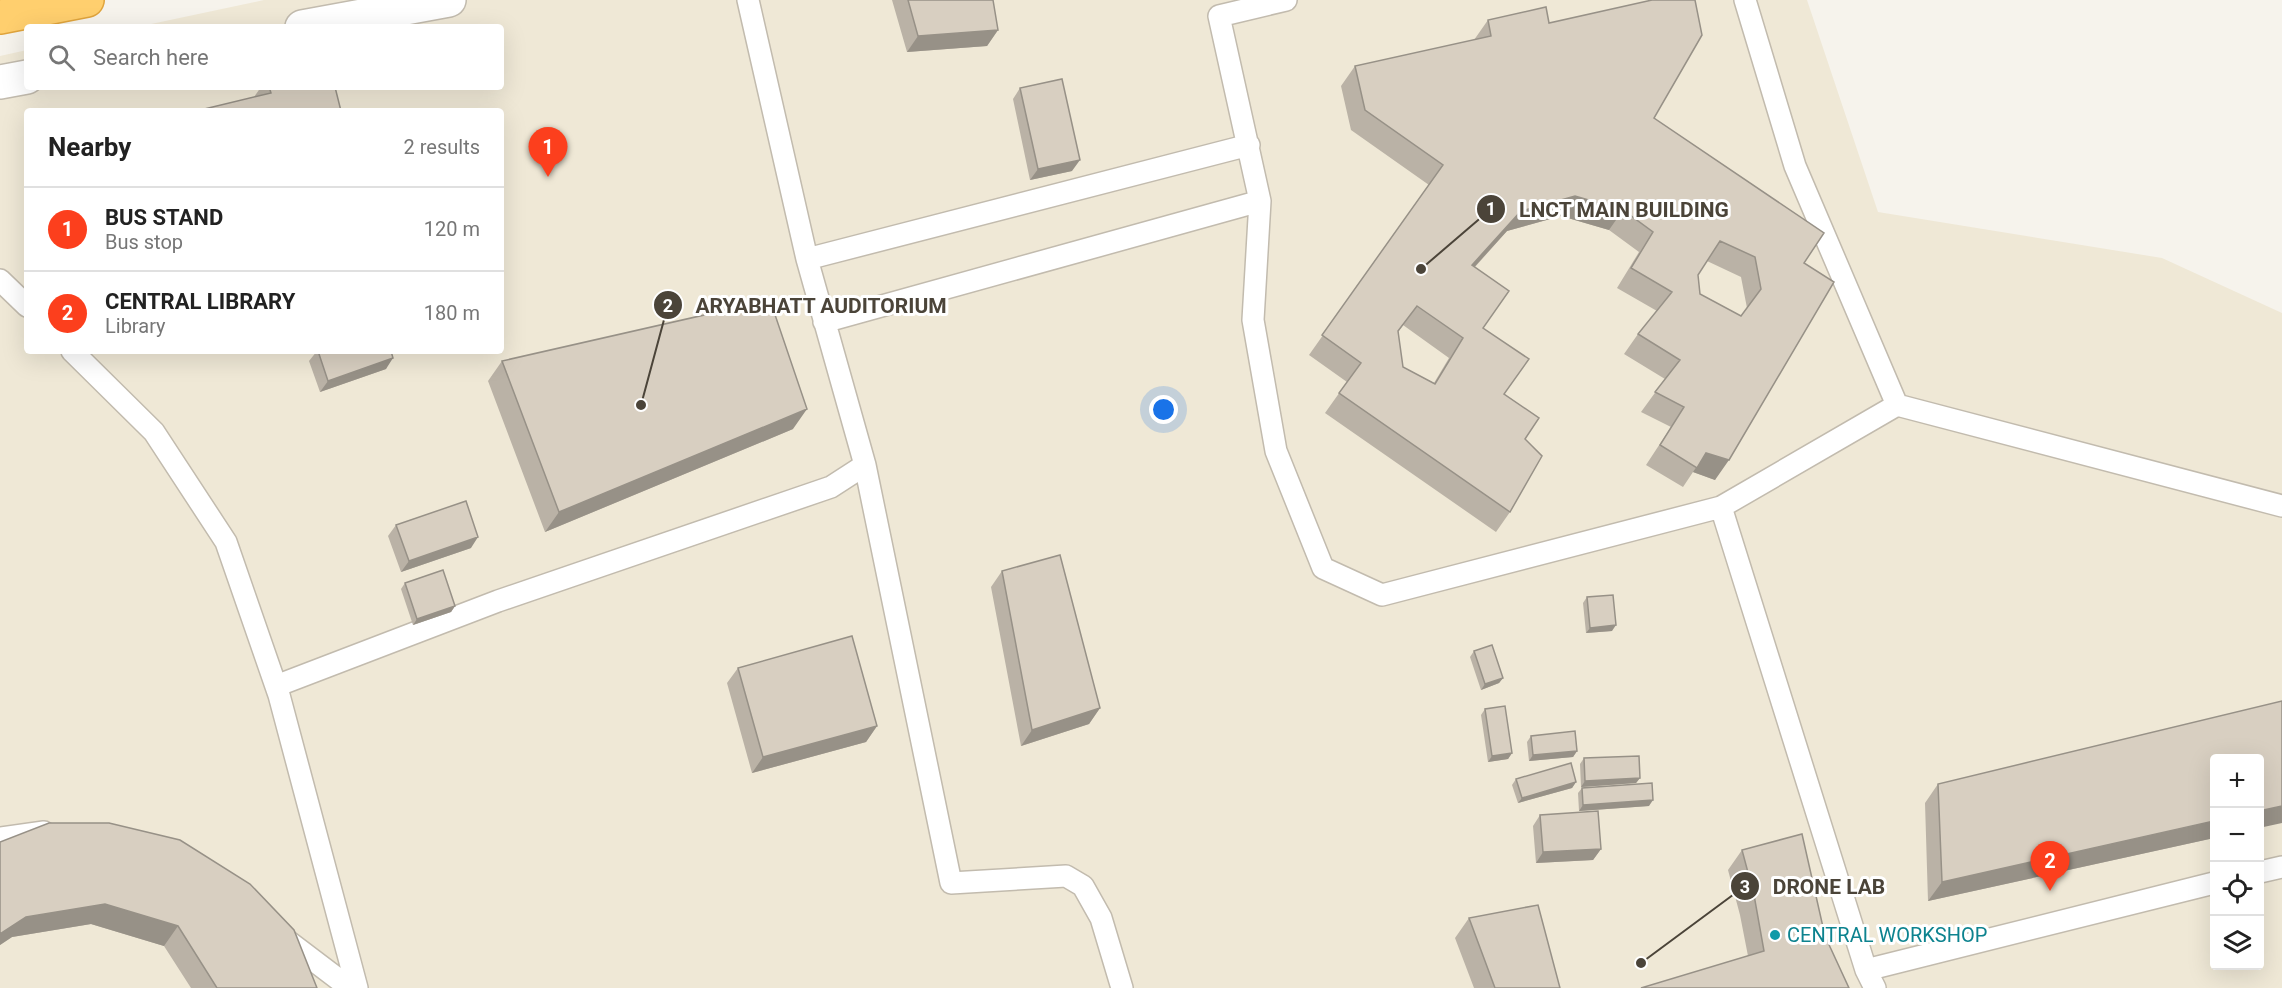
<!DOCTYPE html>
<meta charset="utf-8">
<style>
:root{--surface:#fff;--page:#f6f6f6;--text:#222;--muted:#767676;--line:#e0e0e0;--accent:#fc3f1d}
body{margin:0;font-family:Roboto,sans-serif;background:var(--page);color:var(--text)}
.controls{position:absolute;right:18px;bottom:18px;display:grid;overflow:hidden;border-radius:6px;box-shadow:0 6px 24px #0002}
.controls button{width:54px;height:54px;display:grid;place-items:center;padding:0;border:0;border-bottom:2px solid var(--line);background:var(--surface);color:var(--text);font:30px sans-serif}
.you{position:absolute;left:1164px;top:410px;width:21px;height:21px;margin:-15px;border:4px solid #fff;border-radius:50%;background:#1a73e8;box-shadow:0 0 0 9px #1a73e833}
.badge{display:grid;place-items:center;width:39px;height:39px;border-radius:50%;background:var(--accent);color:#fff;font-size:20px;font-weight:700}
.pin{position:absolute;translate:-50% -50px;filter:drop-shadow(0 2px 3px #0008)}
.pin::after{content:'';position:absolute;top:32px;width:21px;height:18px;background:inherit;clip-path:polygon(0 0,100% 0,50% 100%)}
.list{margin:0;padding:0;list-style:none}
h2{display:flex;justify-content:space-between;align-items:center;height:78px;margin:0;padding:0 24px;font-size:26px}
h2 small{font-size:20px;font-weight:400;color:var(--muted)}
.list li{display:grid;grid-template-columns:39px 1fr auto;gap:18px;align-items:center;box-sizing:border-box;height:84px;padding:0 24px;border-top:2px solid var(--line)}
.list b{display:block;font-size:22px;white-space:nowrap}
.list p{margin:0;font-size:20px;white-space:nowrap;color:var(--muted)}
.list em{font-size:20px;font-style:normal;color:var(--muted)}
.icon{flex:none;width:33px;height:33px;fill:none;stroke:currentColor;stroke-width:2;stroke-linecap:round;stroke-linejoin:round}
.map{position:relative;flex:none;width:2282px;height:988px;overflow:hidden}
.search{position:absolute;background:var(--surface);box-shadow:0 6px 24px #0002;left:24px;top:24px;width:480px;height:66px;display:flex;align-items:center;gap:15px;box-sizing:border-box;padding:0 21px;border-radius:6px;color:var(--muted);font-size:22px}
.panel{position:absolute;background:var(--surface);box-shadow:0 6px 24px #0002;left:24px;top:108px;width:480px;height:246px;border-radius:6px}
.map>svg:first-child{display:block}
</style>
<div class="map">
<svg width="2282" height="988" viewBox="0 0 2282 988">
<rect width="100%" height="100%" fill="#f6f3ec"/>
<!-- education -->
<path fill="#efe8d6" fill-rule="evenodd" d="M264 0H1807L1878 212 2162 258 2282 313V988H0V56L27 50V87H501V27H137ZM27 111H501V351H27ZM2214 758H2260V966H2214Z"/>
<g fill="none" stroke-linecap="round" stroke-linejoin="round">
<defs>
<path id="lane" d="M1286 0 1219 16 1260 201 1253 320 1276 451 1323 568 1382 595 1721 507 1897 405 2282 506
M1745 0 1795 166 1897 405
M807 259 1249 145
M0 280 27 306
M824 322 1260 201
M72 351 154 432 226 542 279 695 357 988
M865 465 951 883 1066 876 1083 886 1101 918 1122 988
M1721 507 1866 970 1875 988
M276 686 498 601 831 487 865 465 807 259 748 0
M0 838 44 832
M2260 872 2282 867
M280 935 350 988
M1866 970 2214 883"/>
<path id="street" d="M302 27 449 0
M0 82 27 77"/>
<path id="highway" d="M0 17 87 0"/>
</defs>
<!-- lane casing -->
<use href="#lane" stroke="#c2bbae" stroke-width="24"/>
<!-- street casing -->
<use href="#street" stroke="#c2bbae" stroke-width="36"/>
<!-- highway casing -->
<use href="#highway" stroke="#e0a43c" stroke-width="36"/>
<!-- lane -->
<use href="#lane" stroke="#fff" stroke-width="21"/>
<!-- street -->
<use href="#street" stroke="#fff" stroke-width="33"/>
<!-- highway -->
<use href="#highway" stroke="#ffcf6e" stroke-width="33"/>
</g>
<!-- wall -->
<path fill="#bab2a6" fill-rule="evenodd" d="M892 0H993L998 30 987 46 907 52Z
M1488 20 1549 23 1654 118 1804 263 1715 480 1693 472 1683 487 1646 465 1671 427 1641 412 1665 379 1624 354 1638 334 1657 311 1617 288 1639 252 1609 230 1561 216 1507 231 1475 267 1483 328 1504 394 1525 439 1510 512 1496 532 1325 413 1347 382 1309 355 1429 185 1351 130 1341 86 1355 66 1474 40ZM1707 261 1741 277 1747 308 1741 316 1700 294 1698 275ZM1403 325 1449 358 1434 383 1403 367 1398 332Z
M261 87H335L254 97Z
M1020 88 1072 171 1030 180 1013 99Z
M317 351H391L386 369 320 392 309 361Z
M502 361 793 429 545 532 488 381Z
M396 525 471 548 401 572 388 536Z
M1002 571 1100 708 1089 724 1021 746 991 587Z
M405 583 455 606 451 612 413 625 401 589Z
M1587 597 1612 631 1586 633 1583 603Z
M1474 651 1503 678 1499 683 1481 690 1470 657Z
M738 668 877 726 866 742 752 773 727 683Z
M1485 709 1512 753 1508 759 1488 762 1481 715Z
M1531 736 1577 751 1573 757 1529 761 1527 742Z
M1584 758 1640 778 1636 783 1581 787 1580 764Z
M2214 759V838L1928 901 1925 803 1938 784Z
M1516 779 1576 782 1572 788 1518 803 1512 785Z
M1582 788 1649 806 1579 811 1578 793Z
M1540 815 1601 849 1593 860 1536 863 1533 826Z
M0 842 317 988H191L164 946 91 924 12 937 0 945Z
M1742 850 1825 936 1748 956 1740 915 1728 870Z
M1469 918 1560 988H1474L1455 938Z"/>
<!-- shaded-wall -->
<path fill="#979187" d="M998 30 987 46 907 52 918 36Z
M1080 160 1072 171 1030 180 1038 169Z
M1575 196 1623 210 1609 230 1561 216 1507 231 1458 285 1472 265 1521 211Z
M393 358 386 369 320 392 328 381Z
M807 409 793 429 545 532 559 512Z
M1706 453 1729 460 1715 480 1693 472Z
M478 537 471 548 401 572 409 561Z
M455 606 451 612 413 625 417 619Z
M1616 625 1612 631 1586 633 1590 628Z
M1503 678 1499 683 1481 690 1485 684Z
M1100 708 1089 724 1021 746 1032 730Z
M877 726 866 742 752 773 763 757Z
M1577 751 1573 757 1529 761 1533 755Z
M1512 753 1508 759 1488 762 1492 756Z
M1640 778 1636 783 1581 787 1585 781Z
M1576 782 1572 788 1518 803 1522 798Z
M1653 800 1649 806 1579 811 1583 805Z
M2282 806V823L2259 828V811Z
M2214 821V838L1928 901 1942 882Z
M1601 849 1593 860 1536 863 1543 852Z
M105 904 178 926 164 946 91 924 12 937 0 945V934L26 917Z"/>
<!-- building -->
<path fill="#d8cfc1" stroke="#979187" stroke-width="1.5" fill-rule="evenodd" d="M908 0H993L998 30 918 36Z
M1652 0H1695L1702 35 1654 118 1824 233 1804 263 1834 282 1729 460 1706 453 1697 468 1660 445 1684 407 1655 392 1680 360 1638 334 1672 292 1631 268 1653 232 1623 210 1575 196 1521 211 1472 265 1509 291 1483 328 1529 359 1504 394 1539 418 1525 439 1542 456 1510 512 1339 393 1361 363 1322 335 1443 165 1365 110 1355 66 1491 36 1488 20 1546 7 1549 23ZM1720 241 1755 257 1761 289 1741 316 1700 294 1698 275ZM1417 306 1463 338 1435 384 1403 367 1398 331Z
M1062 79 1080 160 1038 169 1020 88Z
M269 87H335L341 111H196L271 93Z
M770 300 807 409 559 512 502 361Z
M318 351H391L393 358 328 381Z
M466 501 478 537 409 561 396 525Z
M1060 555 1100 708 1032 730 1002 571Z
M443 570 455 606 417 619 405 583Z
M1613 595 1616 625 1590 628 1587 597Z
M852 636 877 726 763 757 738 668Z
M1492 645 1503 678 1485 684 1474 651Z
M2282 701V806L2259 811V759H2214V821L1942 882 1938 784Z
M1505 706 1512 753 1492 756 1485 709Z
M1575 731 1577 751 1533 755 1531 736Z
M1639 756 1640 778 1585 781 1584 758Z
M1571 763 1576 782 1522 798 1516 779Z
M1652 783 1653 800 1583 805 1582 788Z
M1598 811 1601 849 1543 852 1540 815Z
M49 823H109L180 840 250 884 294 930 317 988H217L178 926 105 904 26 917 0 934V842Z
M1802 834 1825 936 1849 988H1641L1764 951 1754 895 1742 850Z
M1538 905 1560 988H1495L1469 918Z"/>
<!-- markers -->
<circle fill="#0f9aa8" stroke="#fff" stroke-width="2" cx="1775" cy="935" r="6"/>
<g text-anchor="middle" stroke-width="6" stroke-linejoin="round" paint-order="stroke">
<!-- culture labels -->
<g font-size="20" fill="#0d838f" stroke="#fff" text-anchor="start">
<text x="1787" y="942">CENTRAL WORKSHOP</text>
</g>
</g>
<!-- callouts -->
<path fill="none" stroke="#4b4439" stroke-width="2" d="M1421 269L1491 209M641 405L668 305M1641 963L1745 886"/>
<g fill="#4b4439" stroke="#fff" stroke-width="2">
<circle cx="1421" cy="269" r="6"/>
<circle cx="641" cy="405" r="6"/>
<circle cx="1641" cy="963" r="6"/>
<circle cx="1491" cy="209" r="15"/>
<circle cx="668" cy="305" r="15"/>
<circle cx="1745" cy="886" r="15"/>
</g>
<g font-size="18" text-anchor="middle" font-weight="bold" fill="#fff">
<text x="1491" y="215">1</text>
<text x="668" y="312">2</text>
<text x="1745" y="893">3</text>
</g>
<g font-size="21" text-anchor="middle" font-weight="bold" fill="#4b4439" stroke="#fff" stroke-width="6" stroke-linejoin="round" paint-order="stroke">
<text x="1624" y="217">LNCT MAIN BUILDING</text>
<text x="821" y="313">ARYABHATT AUDITORIUM</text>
<text x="1829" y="894">DRONE LAB</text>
</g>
</svg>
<div class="controls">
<button>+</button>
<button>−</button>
<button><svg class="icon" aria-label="locate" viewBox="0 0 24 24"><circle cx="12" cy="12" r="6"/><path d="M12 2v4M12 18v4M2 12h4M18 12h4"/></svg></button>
<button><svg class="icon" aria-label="layers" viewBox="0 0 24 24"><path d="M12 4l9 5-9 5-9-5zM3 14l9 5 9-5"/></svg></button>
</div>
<div class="you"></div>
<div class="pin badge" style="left:548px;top:177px">1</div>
<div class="pin badge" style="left:2050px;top:891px">2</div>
<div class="search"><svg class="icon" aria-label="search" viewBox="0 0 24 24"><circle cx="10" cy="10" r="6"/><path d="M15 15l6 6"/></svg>Search here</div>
<section class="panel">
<h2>Nearby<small>2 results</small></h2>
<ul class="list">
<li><span class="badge">1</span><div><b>BUS STAND</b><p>Bus stop</p></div><em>120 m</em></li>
<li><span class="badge">2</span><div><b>CENTRAL LIBRARY</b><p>Library</p></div><em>180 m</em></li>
</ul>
</section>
</div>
